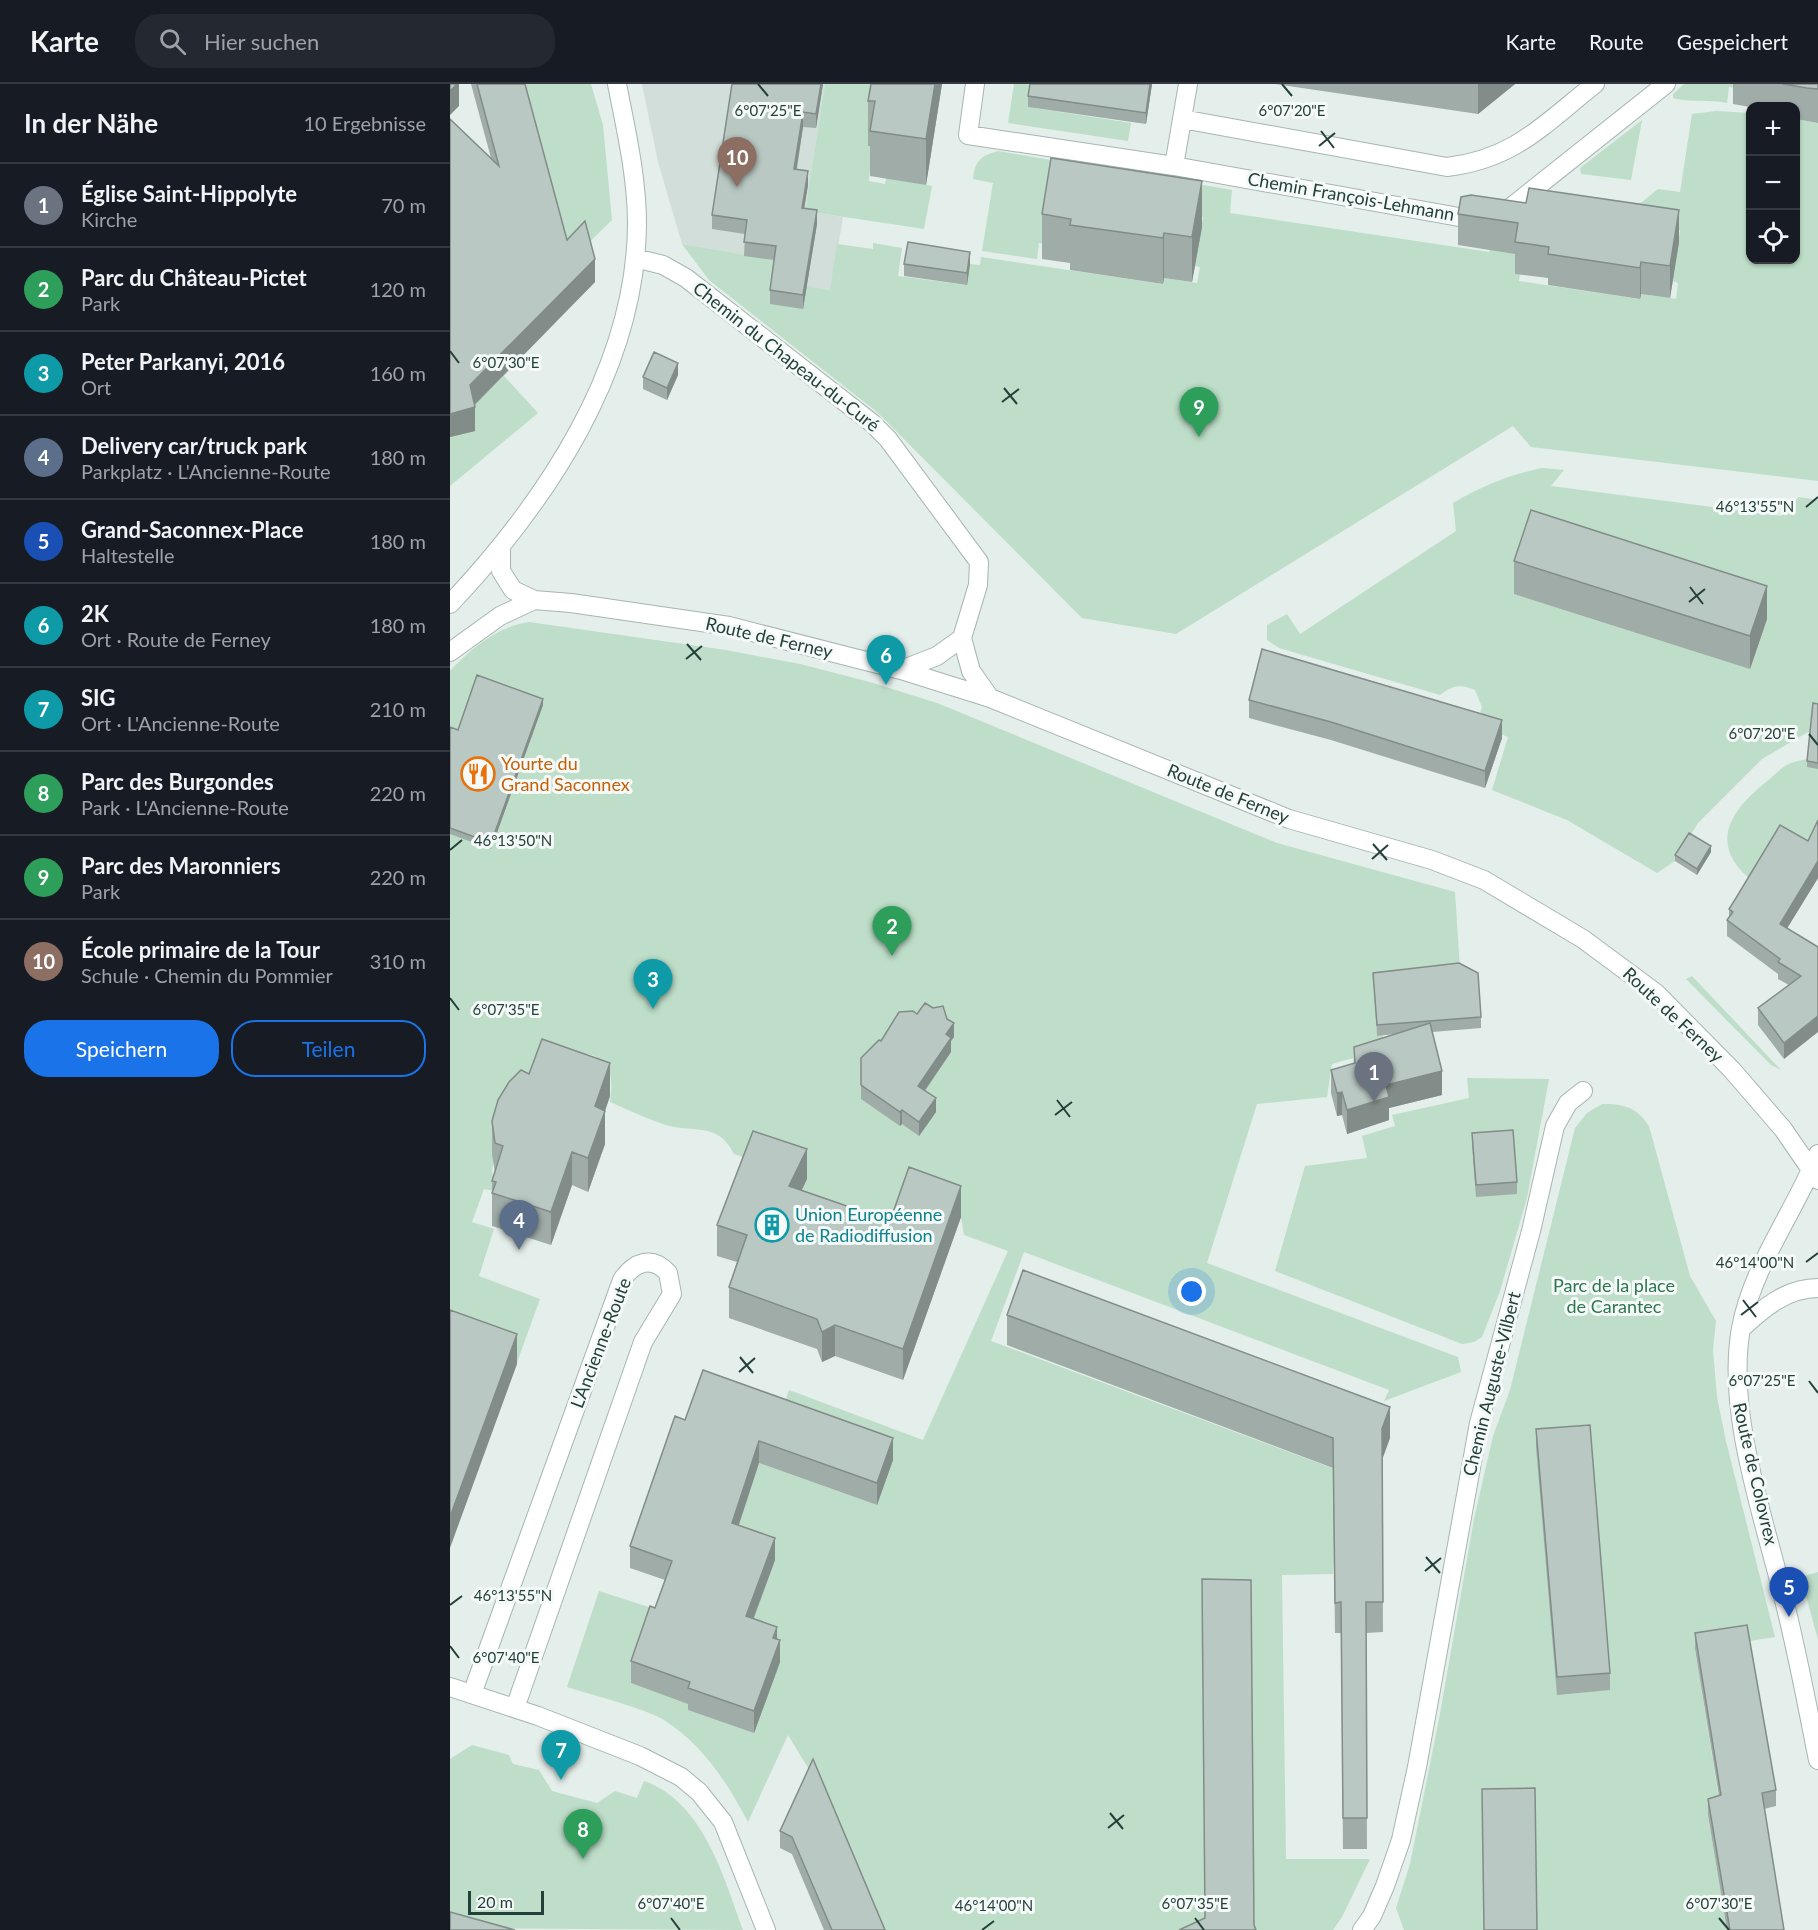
<!DOCTYPE html>
<html lang="de">
<meta charset="utf-8">
<style>
:root{--surface:#171b24;--page:#242831;--text:#f1f3f6;--muted:#9ea1a6;--line:#363941;--accent:#1a73e8}
body{margin:0;font-family:Lato,sans-serif;background:var(--page);color:var(--text)}
.controls{position:absolute;right:18px;top:18px;display:grid;overflow:hidden;border-radius:12px;box-shadow:0 2px 4px #0004}
.controls button{width:54px;height:54px;display:grid;place-items:center;padding:0;border:0;border-bottom:2px solid var(--line);background:var(--surface);color:var(--text);font:30px sans-serif}
.scale{position:absolute;left:18px;bottom:15px;width:76px;box-sizing:border-box;padding-left:6px;border:3px solid #23403a;border-top:0;font-size:16px;line-height:21px;white-space:nowrap;color:#23403a;-webkit-text-stroke:4px #f5faf8;paint-order:stroke}
.you{position:absolute;left:742px;top:1208px;width:21px;height:21px;margin:-15px;border:4px solid #fff;border-radius:50%;background:#1a73e8;box-shadow:0 0 0 9px #1a73e833}
.badge{display:grid;place-items:center;width:39px;height:39px;border-radius:50%;background:var(--accent);color:#fff;font-size:20px;font-weight:700}
.pin{position:absolute;translate:-50% -50px;filter:drop-shadow(0 2px 3px #0008)}
.pin::after{content:'';position:absolute;top:32px;width:21px;height:18px;background:inherit;clip-path:polygon(0 0,100% 0,50% 100%)}
.list{margin:0;padding:0;list-style:none}
h2{display:flex;justify-content:space-between;align-items:center;height:78px;margin:0;padding:0 24px;font-size:26px}
h2 small{font-size:20px;font-weight:400;color:var(--muted)}
.list li{display:grid;grid-template-columns:39px 1fr auto;gap:18px;align-items:center;box-sizing:border-box;height:84px;padding:0 24px;border-top:2px solid var(--line)}
.list b{display:block;font-size:22px;white-space:nowrap}
.list p{margin:0;font-size:20px;white-space:nowrap;color:var(--muted)}
.list em{font-size:20px;font-style:normal;color:var(--muted)}
.actions{display:flex;gap:12px;padding:18px 24px}
.actions a{flex:1;padding:14px 0;border:2px solid var(--accent);border-radius:24px;text-align:center;font-size:21px;color:var(--accent)}
.actions .main{background:var(--accent);color:#fff}
.icon{flex:none;width:33px;height:33px;fill:none;stroke:currentColor;stroke-width:2;stroke-linecap:round;stroke-linejoin:round}
.map{position:relative;flex:none;width:1368px;height:1846px;overflow:hidden}
header{display:flex;align-items:center;gap:36px;box-sizing:border-box;height:84px;padding:0 30px;background:var(--surface);border-bottom:2px solid var(--line)}
header strong{font-size:28px}
nav{display:flex;gap:33px;margin-inline-start:auto;font-size:21px}
.search{width:420px;height:54px;background:var(--page);display:flex;align-items:center;gap:15px;box-sizing:border-box;padding:0 21px;border-radius:24px;color:var(--muted);font-size:22px}
main{display:flex}
aside{flex:1;background:var(--surface)}
.map>svg:first-child{display:block}
</style>
<header>
<strong>Karte</strong>
<div class="search"><svg class="icon" aria-label="search" viewBox="0 0 24 24"><circle cx="10" cy="10" r="6"/><path d="M15 15l6 6"/></svg>Hier suchen</div>
<nav><a>Karte</a><a>Route</a><a>Gespeichert</a></nav>
</header>
<main>
<aside>
<h2>In der Nähe<small>10 Ergebnisse</small></h2>
<ul class="list">
<li><span class="badge" style="background:#6b7280">1</span><div><b>Église Saint-Hippolyte</b><p>Kirche</p></div><em>70 m</em></li>
<li><span class="badge" style="background:#2e9e5b">2</span><div><b>Parc du Château-Pictet</b><p>Park</p></div><em>120 m</em></li>
<li><span class="badge" style="background:#0f9aa8">3</span><div><b>Peter Parkanyi, 2016</b><p>Ort</p></div><em>160 m</em></li>
<li><span class="badge" style="background:#5c6f8a">4</span><div><b>Delivery car/truck park</b><p>Parkplatz · L'Ancienne-Route</p></div><em>180 m</em></li>
<li><span class="badge" style="background:#1a4fb4">5</span><div><b>Grand-Saconnex-Place</b><p>Haltestelle</p></div><em>180 m</em></li>
<li><span class="badge" style="background:#0f9aa8">6</span><div><b>2K</b><p>Ort · Route de Ferney</p></div><em>180 m</em></li>
<li><span class="badge" style="background:#0f9aa8">7</span><div><b>SIG</b><p>Ort · L'Ancienne-Route</p></div><em>210 m</em></li>
<li><span class="badge" style="background:#2e9e5b">8</span><div><b>Parc des Burgondes</b><p>Park · L'Ancienne-Route</p></div><em>220 m</em></li>
<li><span class="badge" style="background:#2e9e5b">9</span><div><b>Parc des Maronniers</b><p>Park</p></div><em>220 m</em></li>
<li><span class="badge" style="background:#8d6e63">10</span><div><b>École primaire de la Tour</b><p>Schule · Chemin du Pommier</p></div><em>310 m</em></li>
</ul>
<div class="actions"><a class="main">Speichern</a><a>Teilen</a></div>
</aside>
<div class="map">
<svg width="1368" height="1846" viewBox="0 0 1368 1846">
<rect width="100%" height="100%" fill="#e4eeea"/>
<!-- built -->
<path fill="#d2ded9" d="M192 0H375L355 127 393 133 381 206 332 199 335 178 232 160 208 78Z"/>
<!-- green -->
<path fill="#bedec9" d="M74 0H141L153 41 162 136 122 175Z
M375 0H428L419 97 435 100 436 94 482 102 474 145 355 127Z
M564 0H581L578 23 681 39 678 57 558 39Z
M1234 0H1286L1285 4 1279 3 1277 19C1258 15 1242 19 1223 14V10Z
M1266 27 1300 29V176H1346V35L1368 39V397L1081 363 1063 342 726 550 632 534 427 328 259 196 232 160 336 178 357 202 380 206 387 160 423 165V159L452 164 448 192 516 201 520 180 530 181 531 173 712 200 714 194 747 199 750 183 745 182 753 133 705 126 730 97 782 106 780 129 1039 168 1048 138 1078 132 1069 197 1189 215 1191 210 1226 215 1228 199 1223 197 1230 146 1177 137V130L1208 105 1230 108 1242 30Z
M1192 36 1181 96 1131 90 1130 84Z
M548 67 636 82 595 160 589 159 587 175 532 167 543 99 523 95C525 77 530 72 548 67Z
M54 292 88 329 0 402V353L19 326Z
M1092 384 1114 386 1101 402 1331 432 1349 413 1368 416V651L1358 648 1312 675 1248 739 1225 777 1207 789 1117 736 1042 706 1058 653 1027 641 1032 623 1025 606C1010 600 1003 601 990 611L829 564 817 556V541L837 530 850 550 1006 447 1003 419C1032 402 1059 391 1092 384Z
M79 538 276 566 350 580 420 598 487 619 827 759 1005 808 1014 945 986 947 983 918 924 900 927 952 933 951 934 970 904 979 903 974 882 980 877 1013 807 1020 757 1179 1008 1273 1011 1288 934 1317 939 1306 574 1168 541 1257 890 1387 883 1490 832 1491 836 1775H920L892 1833 883 1846H804L801 1513H752L755 1846H428L363 1692 338 1651 298 1738C277 1698 253 1661 214 1636 195 1624 141 1611 117 1603L149 1507 211 1527 282 1461 309 1379 427 1421 329 1335 339 1306 473 1356 558 1167 514 1151 511 1133 440 1168 339 1133 356 1095 284 1070C269 1038 244 1049 216 1041 197 1035 179 1026 160 1018 164 988 160 970 126 969L46 1063 42 1087 45 1107 34 1105 22 1138 44 1145 29 1192 90 1215 0 1463V587C21 565 48 542 79 538Z
M1368 673V752L1305 799C1259 764 1276 730 1315 699 1323 693 1332 682 1341 679 1349 676 1359 675 1368 673Z
M1242 892 1331 986 1321 981 1236 895Z
M1017 994 1099 995 1077 1114 1050 1207 1032 1253 1024 1258 1012 1260 825 1187 855 1082 917 1074 912 1052 945 1042 942 1031 1019 1014Z
M1152 1020C1173 1019 1188 1024 1199 1042L1240 1192 1266 1237 1263 1266 1267 1313 1276 1357 1325 1553 1245 1566 1268 1709H1273L1258 1731 1277 1846H954L946 1824 960 1780 990 1630 1024 1435 1043 1352 1060 1306 1125 1044 1137 1029Z
M1368 1488V1556L1351 1493Z
M22 1661 59 1671 63 1680 89 1686 102 1707 147 1719 165 1707 187 1714 194 1697C253 1717 274 1794 293 1846L0 1844V1675Z"/>
<g fill="none" stroke-linecap="round" stroke-linejoin="round">
<defs>
<path id="minor" d="M525 0 518 51 724 82 1009 133 1060 124 1216 0
M732 35 997 83C1065 75 1094 40 1145 0
M724 82 738 0
M185 174 213 181 236 194 422 339 438 355 529 478 528 501 512 554 521 587 540 614
M51 462V487L63 506 84 516 121 519 279 542 451 586 540 614 839 735 982 776 1034 796 1133 855 1206 909 1282 986 1333 1045 1368 1096
M0 520C96 418 186 285 187 140 187 93 176 46 167 0
M0 568 50 532 84 516
M451 586 487 572 512 554
M1368 1070C1344 1129 1303 1181 1291 1244 1276 1328 1313 1430 1333 1512 1347 1566 1357 1621 1368 1676
M1292 1244C1313 1224 1337 1204 1368 1204
M0 1603 88 1632 190 1672 231 1693 249 1708 273 1738 316 1846
M22 1610 172 1196C184 1178 202 1171 218 1189L222 1210 193 1258 65 1624
M912 1846 922 1832 935 1802 951 1756 967 1683 1029 1339 1081 1147 1105 1042 1118 1019 1133 1007"/>
</defs>
<!-- minor casing -->
<use href="#minor" stroke="#a6b6b2" stroke-width="20"/>
<!-- minor -->
<use href="#minor" stroke="#fff" stroke-width="18"/>
</g>
<!-- wall -->
<path fill="#a0aca8" d="M21 0H75L117 156 145 198 25 321V347L0 353 41 74Z
M282 0H373L366 44 353 43 347 85 358 101 354 124 367 140 353 225 320 220V206L324 176 294 172 295 150 262 145V131Z
M421 0H492L476 101 420 92V62H418V17Z
M702 0 696 40 578 23V12Z
M825 0H1065L1028 30Z
M1283 0H1368V39L1346 35V22L1300 23 1283 20Z
M592 130 752 143 742 198 714 194 713 200 620 186V179L592 175Z
M1008 130 1229 158 1220 214 1191 210 1190 215 1098 201V194L1065 190V170L1008 161Z
M454 180H520L517 201 454 192Z
M228 291 217 316 193 305V293Z
M1064 477 1317 535 1300 585 1064 510Z
M799 616 1052 654 1035 704 881 656 799 634Z
M1368 620V685L1357 683V677Z
M93 621 41 765 0 750V643L8 646Z
M1368 736V794L1337 844 1368 863 1334 975 1308 941V924L1339 901 1328 895V890L1277 852V836L1279 833V825L1358 757Z
M1261 768 1247 791 1225 777V771Z
M923 889 1031 933V944L982 948 992 1011 939 1024V1036L897 1050 892 1031 887 1032 881 1009V986L904 979V963L944 950 927 952Z
M504 953 501 957V968L475 1007 486 1028 469 1052 452 1040 450 1042 411 1015V974L431 957Z
M79 990 160 1012 155 1027V1060L138 1108 122 1101 101 1161 42 1142V1097L45 1089 42 1070V1037Z
M1022 1049 1067 1098V1110L1026 1113 1022 1061Z
M357 1095 352 1106 440 1137 511 1133 453 1296 385 1272 372 1278 367 1265 279 1234V1203L287 1178 267 1172V1141Z
M557 1231 940 1354 932 1375 933 1548 916 1549 917 1765H893L891 1549H885L883 1384 557 1261Z
M235 1336 443 1376 427 1421 309 1379 289 1441 325 1476 304 1534 327 1555 330 1578 304 1649 238 1626V1620L181 1599V1577L205 1524 215 1496 180 1484V1462Z
M1086 1345 1160 1589V1606L1107 1611 1086 1363Z
M1245 1549 1326 1706V1722L1314 1725 1334 1846H1277L1258 1731V1715L1269 1712 1245 1565Z
M363 1675 435 1846H374L342 1770 330 1764V1747Z"/>
<!-- shaded-wall -->
<path fill="#828c88" d="M7 0H9V22L0 31V7Z
M371 0H373L366 44V30Z
M485 0H492L476 101V55Z
M700 0H702L696 40V29Z
M1028 0H1065L1028 30Z
M353 28V43L344 99V85Z
M358 87V101L352 138V124Z
M752 97V143L742 198V153Z
M367 126V140L353 225V211Z
M1229 126V158L1220 214V182Z
M714 149V194L713 200V154Z
M520 168V180L517 201V189Z
M145 175V198L21 324 25 323V347L0 353V330L20 301Z
M1191 178V210L1190 215V184Z
M228 279V291L217 316V304Z
M1317 502V535L1300 585V552Z
M93 615V621L41 765V759Z
M1052 636V654L1035 704V687Z
M1261 762V768L1247 791V785Z
M1368 777V794L1330 856V840Z
M1368 932V948L1334 975V959Z
M504 939V953L501 957V968L468 1016V1002L496 950Z
M160 979V1012L145 1056V1022Z
M992 987V1011L939 1024V1036L897 1050V1026L936 1001Z
M892 1008V1031L887 1032V1009Z
M486 1014V1028L469 1052V1038Z
M452 1026V1040L450 1042V1028Z
M155 1027V1060L138 1108V1074Z
M357 1065V1095L339 1132V1102Z
M122 1068V1101L101 1161V1128Z
M511 1102V1133L453 1296V1265Z
M385 1241V1272L372 1278V1248Z
M67 1250V1280L0 1464V1433Z
M940 1323V1354L932 1376V1345Z
M443 1354V1376L427 1421V1399Z
M309 1357V1379L282 1461V1439Z
M325 1454V1476L296 1554V1532Z
M327 1543V1564L330 1556V1578L304 1649V1627Z"/>
<!-- building -->
<path fill="#bac8c3" stroke="#828c88" stroke-width="1.5" d="M0 0H7L0 7Z
M27 0H75L117 156 135 137 145 175 20 301 25 323 0 330V35L49 82Z
M282 0H371L366 30 353 28 344 85 358 87 352 124 367 126 353 211 320 206 326 162 294 158 297 136 262 131Z
M421 0H485L476 55 420 47 425 17H418Z
M580 0H700L696 29 578 12Z
M1333 0H1368V5L1357 4Z
M601 74 752 97 742 153 714 149 713 154 620 141 621 135 592 130Z
M1079 104 1229 126 1220 182 1191 178 1190 184 1098 170 1099 163 1065 158 1068 139 1008 130 1011 113 1021 111 1076 119Z
M458 158 520 168 517 189 454 180Z
M204 268 228 279 217 304 193 293Z
M1081 426 1317 502 1300 552 1064 477Z
M812 565 1052 636 1035 687 881 638 799 616Z
M27 591 93 615 41 759 0 744V643L8 646Z
M1363 619 1368 620V679L1357 677Z
M1368 736V777L1330 840 1368 863V932L1334 959 1308 924 1351 892 1328 878 1330 875 1277 836 1283 828 1279 825 1286 814 1330 741 1358 757Z
M1239 749 1261 762 1247 785 1225 771Z
M1009 879 1028 889 1031 933 927 941 923 889Z
M475 919 483 924 493 922 497 935 504 939 496 950 501 954 468 1002 486 1014 469 1038 452 1026 450 1028 411 1001V974L429 956 431 957 449 928 463 927 467 930Z
M980 939 992 987 936 1001 939 1013 897 1026 892 1008 887 1009 881 986 905 979 904 963Z
M92 955 160 979 145 1022 155 1027 138 1074 122 1068 101 1128 42 1109 46 1098 42 1097 53 1062 45 1059 42 1037 48 1016 59 998 71 986 79 990Z
M1063 1046 1067 1098 1026 1101 1022 1049Z
M303 1047 357 1065 339 1102 440 1137 459 1083 511 1102 453 1265 385 1241 372 1248 367 1235 279 1203 297 1151 267 1141Z
M573 1186 940 1323 932 1345 933 1518H916L917 1734H893L891 1518 885 1519 883 1354 557 1231Z
M0 1226 67 1250 0 1433Z
M253 1286 443 1354 427 1399 309 1357 282 1439 325 1454 296 1532 327 1543 323 1554 330 1556 304 1627 238 1604 240 1598 181 1577 200 1522 205 1524 222 1477 180 1462 225 1332 235 1336Z
M1140 1341 1160 1589 1107 1593 1086 1345Z
M752 1495 801 1496 804 1841 806 1846H729L755 1834Z
M1297 1541 1326 1706 1312 1709 1334 1846H1280L1258 1715 1271 1711 1245 1549Z
M363 1675 435 1846H382L342 1753 330 1747Z
M1085 1704 1087 1846H1034L1032 1705Z
M0 1828 65 1846H0Z"/>
<!-- ticks -->
<path fill="none" stroke="#23403a" stroke-width="2" d="M308 0 318 12M832 0 842 12M871 47 884 64M869 62 885 49M0 267 9 279M554 304 567 320M552 318 569 305M1356 423 1368 413M1240 503 1253 520M1239 518 1255 505M237 560 251 576M236 575 252 562M1359 650 1368 661M923 760 937 776M0 766 12 756M922 775 938 761M0 914 9 926M607 1016 620 1033M605 1031 622 1018M1356 1178 1368 1169M1293 1216 1306 1233M1291 1231 1308 1218M290 1273 303 1289M289 1288 305 1274M1359 1297 1368 1309M976 1473 990 1489M975 1487 991 1474M0 1521 12 1512M0 1562 9 1574M660 1729 673 1745M658 1744 674 1731M221 1834 230 1846M745 1834 754 1846M1269 1834 1279 1846M532 1846 544 1837"/>
<!-- icons -->
<defs>
<symbol id="restaurant-ring" viewBox="-11 -11 22 22"><circle r="9.5" fill="#f5faf8" stroke="#e8710a" stroke-width="1.5"/><path d="M-5-6h1v4h1v-4h1v4h1v-4h1v5L-1.5 .5V6h-2V.5L-5-1ZM5-6V6H3V1.5H1.5Q1.5-4 5-6Z" fill="#e8710a"/></symbol>
<symbol id="building-ring" viewBox="-11 -11 22 22"><circle r="9.5" fill="#f5faf8" stroke="#0f9aa8" stroke-width="1.5"/><path d="M-4-6H4V6H1V3H-1V6H-4ZM-2.5-4.3h1.7v1.8h-1.7ZM.8-4.3h1.7v1.8H.8ZM-2.5-1h1.7V.8h-1.7ZM.8-1h1.7V.8H.8Z" fill="#0f9aa8"/></symbol>
</defs>
<g fill-rule="evenodd">
<use href="#restaurant-ring" x="9" y="671" width="38" height="38"/>
<use href="#building-ring" x="303" y="1122" width="38" height="38"/>
</g>
<g text-anchor="middle" stroke-width="6" stroke-linejoin="round" paint-order="stroke">
<!-- street labels -->
<g font-size="18" fill="#23403a" stroke="#f5faf8">
<text transform="translate(901 113) rotate(10)" y="6">Chemin François-Lehmann</text>
<text transform="translate(336 273) rotate(38)" y="6">Chemin du Chapeau-du-Curé</text>
<text transform="translate(319 554) rotate(13)" y="6">Route de Ferney</text>
<text transform="translate(778 710) rotate(22)" y="6">Route de Ferney</text>
<text transform="translate(1223 931) rotate(43)" y="6">Route de Ferney</text>
<text transform="translate(151 1259) rotate(-69)" y="6">L'Ancienne-Route</text>
<text transform="translate(1042 1300) rotate(-76)" y="6">Chemin Auguste-Vilbert</text>
<text transform="translate(1305 1390) rotate(77)" y="6">Route de Colovrex</text>
</g>
<!-- food labels -->
<g font-size="18" fill="#c56008" stroke="#f5faf8" text-anchor="start">
<text x="51" y="686">Yourte du<tspan x="51" dy="21">Grand Saconnex</tspan></text>
</g>
<!-- culture labels -->
<g font-size="18" fill="#0d838f" stroke="#f5faf8" text-anchor="start">
<text x="345" y="1137">Union Européenne<tspan x="345" dy="21">de Radiodiffusion</tspan></text>
</g>
<!-- park labels -->
<g font-size="18" fill="#2e764f" stroke="#f5faf8">
<text x="1164" y="1208">Parc de la place<tspan x="1164" dy="21">de Carantec</tspan></text>
</g>
</g>
<g font-size="15" text-anchor="middle" fill="#23403a" stroke="#f5faf8" stroke-width="6" stroke-linejoin="round" paint-order="stroke">
<text x="318" y="32">6°07'25"E</text>
<text x="842" y="32">6°07'20"E</text>
<text x="56" y="284">6°07'30"E</text>
<text x="1305" y="428">46°13'55"N</text>
<text x="1312" y="655">6°07'20"E</text>
<text x="63" y="762">46°13'50"N</text>
<text x="56" y="931">6°07'35"E</text>
<text x="1305" y="1184">46°14'00"N</text>
<text x="1312" y="1302">6°07'25"E</text>
<text x="63" y="1517">46°13'55"N</text>
<text x="56" y="1579">6°07'40"E</text>
<text x="221" y="1825">6°07'40"E</text>
<text x="745" y="1825">6°07'35"E</text>
<text x="1269" y="1825">6°07'30"E</text>
<text x="544" y="1827">46°14'00"N</text>
</g>
</svg>
<div class="controls">
<button>+</button>
<button>−</button>
<button><svg class="icon" aria-label="locate" viewBox="0 0 24 24"><circle cx="12" cy="12" r="6"/><path d="M12 2v4M12 18v4M2 12h4M18 12h4"/></svg></button>
</div>
<div class="scale">20 m</div>
<div class="you"></div>
<div class="pin badge" style="left:924px;top:1018px;background:#6b7280">1</div>
<div class="pin badge" style="left:442px;top:872px;background:#2e9e5b">2</div>
<div class="pin badge" style="left:203px;top:925px;background:#0f9aa8">3</div>
<div class="pin badge" style="left:69px;top:1166px;background:#5c6f8a">4</div>
<div class="pin badge" style="left:1339px;top:1533px;background:#1a4fb4">5</div>
<div class="pin badge" style="left:436px;top:601px;background:#0f9aa8">6</div>
<div class="pin badge" style="left:111px;top:1696px;background:#0f9aa8">7</div>
<div class="pin badge" style="left:133px;top:1775px;background:#2e9e5b">8</div>
<div class="pin badge" style="left:749px;top:353px;background:#2e9e5b">9</div>
<div class="pin badge" style="left:287px;top:103px;background:#8d6e63">10</div>
</div>
</main>
